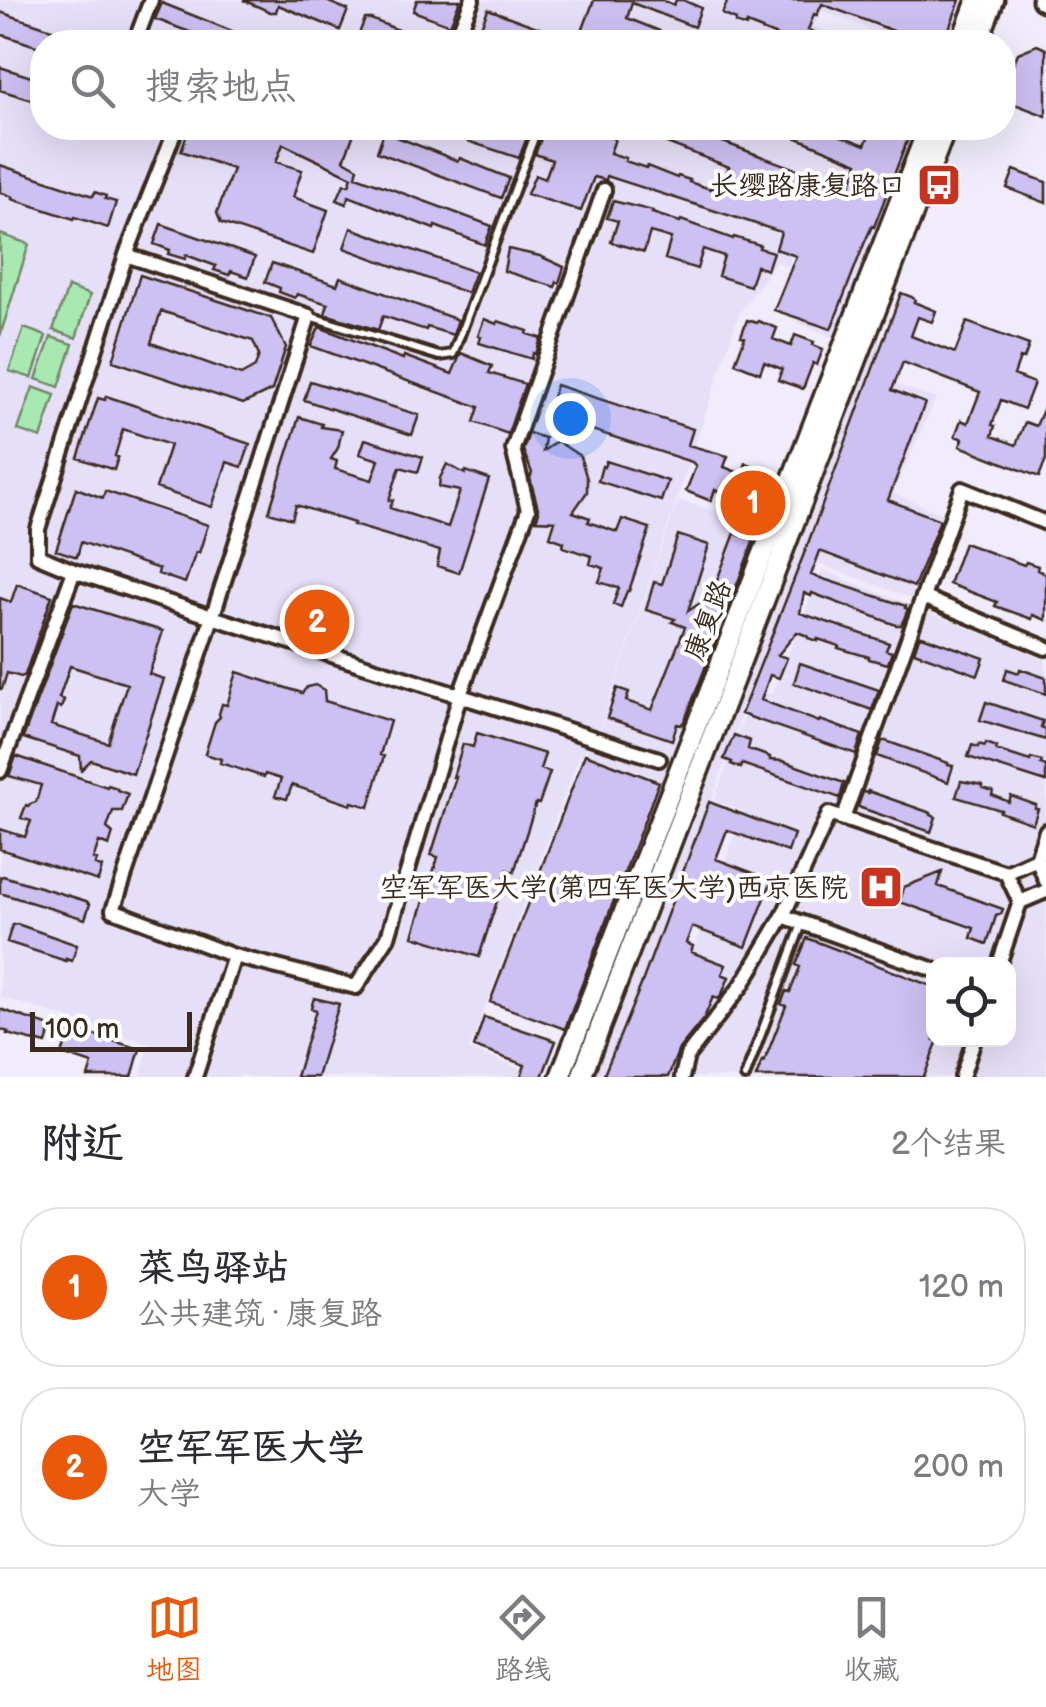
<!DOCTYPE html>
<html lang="zh">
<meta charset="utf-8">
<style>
:root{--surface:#fff;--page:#f2f2f3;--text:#2b2b33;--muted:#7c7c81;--line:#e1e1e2;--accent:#ea580c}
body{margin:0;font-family:"Balsamiq Sans","LXGW WenKai TC",sans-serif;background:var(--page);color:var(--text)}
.controls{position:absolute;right:30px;bottom:30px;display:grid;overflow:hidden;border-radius:20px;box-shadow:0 10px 40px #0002}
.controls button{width:90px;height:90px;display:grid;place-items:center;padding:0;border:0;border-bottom:2px solid var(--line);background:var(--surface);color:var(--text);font:50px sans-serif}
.scale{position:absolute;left:30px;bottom:25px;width:162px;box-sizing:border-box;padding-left:10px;border:5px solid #3b2a1e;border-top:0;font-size:28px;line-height:35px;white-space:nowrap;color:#3b2a1e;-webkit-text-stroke:8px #fff;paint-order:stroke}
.you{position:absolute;left:570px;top:418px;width:35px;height:35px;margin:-25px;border:8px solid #fff;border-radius:50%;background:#1a73e8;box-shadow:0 0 0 15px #1a73e833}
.badge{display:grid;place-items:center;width:65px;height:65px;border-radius:50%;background:var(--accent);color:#fff;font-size:32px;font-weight:700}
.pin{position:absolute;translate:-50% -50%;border:5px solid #fff;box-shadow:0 2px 10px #0006}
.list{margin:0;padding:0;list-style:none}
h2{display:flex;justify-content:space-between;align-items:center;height:130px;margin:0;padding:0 40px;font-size:42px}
h2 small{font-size:32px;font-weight:400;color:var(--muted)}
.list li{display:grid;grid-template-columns:65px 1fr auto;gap:30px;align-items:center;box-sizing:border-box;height:160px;margin:0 20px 20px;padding:0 20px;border:2px solid var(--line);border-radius:40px}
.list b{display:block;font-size:38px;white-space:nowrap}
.list p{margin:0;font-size:32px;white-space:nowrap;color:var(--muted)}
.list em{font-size:32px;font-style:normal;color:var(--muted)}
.icon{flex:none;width:55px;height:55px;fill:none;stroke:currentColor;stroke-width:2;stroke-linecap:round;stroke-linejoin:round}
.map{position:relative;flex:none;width:1046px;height:1077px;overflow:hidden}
.search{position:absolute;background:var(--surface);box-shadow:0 10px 40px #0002;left:30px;right:30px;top:30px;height:110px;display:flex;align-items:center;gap:25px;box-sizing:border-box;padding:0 35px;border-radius:40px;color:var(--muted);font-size:38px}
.sheet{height:490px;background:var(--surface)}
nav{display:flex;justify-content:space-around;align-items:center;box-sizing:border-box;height:140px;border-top:2px solid var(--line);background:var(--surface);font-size:28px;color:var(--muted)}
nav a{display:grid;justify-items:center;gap:5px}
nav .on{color:var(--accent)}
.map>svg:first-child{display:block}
</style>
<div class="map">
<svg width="1046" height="1077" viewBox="0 0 1046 1077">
<rect width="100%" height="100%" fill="#f0ecfb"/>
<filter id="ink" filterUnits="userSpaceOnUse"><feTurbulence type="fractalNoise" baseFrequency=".01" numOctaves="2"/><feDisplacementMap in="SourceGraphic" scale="20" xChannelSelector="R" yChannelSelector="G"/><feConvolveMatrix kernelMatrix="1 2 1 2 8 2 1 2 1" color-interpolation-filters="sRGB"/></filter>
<g filter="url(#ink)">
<!-- built -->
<path fill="#e6dff8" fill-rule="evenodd" d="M0 0 964 1 948 42H901L823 11 813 26 857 42H42V128H915L857 277 896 385 936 399 893 493 947 516 915 600 820 564 766 691 751 686 697 844 639 1077H547L565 1029 490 1002 585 754 602 724 678 500 765 526 835 338 798 323 840 209 816 200 788 266 776 262 739 314 601 725 576 764 469 1050 522 1069 519 1077H249L241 1075 239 1077H140L150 1044 0 997Z
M822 570 1046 659V1077H648L743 811 714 801 754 689 772 694ZM934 964H1008V1040H934Z"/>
<!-- green -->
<path fill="#a8e9b2" stroke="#728a68" stroke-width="2.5" d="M0 234 29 244 0 336Z
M68 287 90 295 76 338 53 330Z
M24 328 46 336 32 378 9 371Z
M51 337 73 344 59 387 36 379Z
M33 387 55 395 41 438 18 430Z"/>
<!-- building -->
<path fill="#cdc0f2" stroke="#3b2a1e" stroke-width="2.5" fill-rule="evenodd" d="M243 0H324L348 10 340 30 278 5 276 12H270Z
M417 0H460L450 25 413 11Z
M594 0H661L674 5 676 0H683L701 8 694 27 632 3 627 18 687 42H578Z
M728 0H960L944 42H904L907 36 822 4 817 15 814 14 808 30 838 42H796L788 40 785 42 776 39 777 36 747 24 746 27 735 23 736 20 722 14Z
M162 3 217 25 259 42H216L155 19Z
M488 9 553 33 550 42H494L497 35 480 29Z
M0 12 88 41 87 42H42V48L0 34Z
M365 19H371L428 42H375L358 36Z
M1037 45 1046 49V116L1004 100V68L1011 71 1018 53Z
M0 67 31 77 32 74 42 78V103L0 90Z
M189 128H356L344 160 358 168 356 176 492 226 485 245 435 226 434 229 349 196 346 204 337 200 344 184 349 185 352 177 283 144 276 162 302 170 293 197 328 210 313 254 221 223 217 213 233 169 181 151Z
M471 128H585L615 139 610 153 626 158 625 161 646 168 647 166 677 178 678 176 690 180 689 182 710 189 711 187 720 190 729 167 654 138 658 128H716L712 138 849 189 858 163 773 128H820L865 145 872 128H912L874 227 872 226 864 244 831 329 774 310 796 256 776 249 781 232 607 176 606 180 594 177 581 211 527 194 535 175 545 179 552 160 535 154 542 136 540 130 535 128 530 130 519 158 467 141Z
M384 132 458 161 460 158 509 178 501 198 377 152Z
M0 165 93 196 95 192 106 196 105 199 116 202 108 228 75 217 74 219 12 199 13 197 0 192Z
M1014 170 1046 182V203L1007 188Z
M613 201 653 211 652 213 680 222 681 220 733 239 734 237 760 245 759 248 773 252 767 270 756 266 750 286 718 276 724 256 703 249 697 269 665 259 671 238 650 232 644 252 611 242 618 221 607 218Z
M161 224 255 257 248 277 231 271 229 275 214 270 216 266 186 255 185 259 168 254 170 250 154 244Z
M351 228 475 272 467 293 344 248Z
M508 249 540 256 564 267 559 283 557 282 555 287 504 271Z
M272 263 337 285 340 277 458 320 453 335 427 327 426 330 383 316 378 330 325 314 328 304 297 294 295 298 279 292 280 288 265 282Z
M140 275 271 318 286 347 272 390 243 404 113 361ZM161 311 253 341 259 355 255 367 241 375 151 343Z
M901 293 912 297 915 300 914 302 936 311 932 322 918 317 911 336 955 353 967 322 1029 345 1024 359 1020 358 1014 375 1034 383 1024 409 1001 400 992 425 995 426 992 436 1016 445 1025 422 1036 426 1046 403V459L1039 477 960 446 963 439 955 436 961 420 968 423 980 392 903 362 892 390 925 403 888 500 940 520 914 587 820 551 811 575 906 606 905 608 908 609 904 619 901 625H896L812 593 811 596 804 593 800 613 889 643 886 650 892 652 888 664 869 659V657L838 648 839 646 818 639V641L808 638V636L797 632 778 655 787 658 779 678 770 675 761 700 819 722 820 720 862 735 856 754 741 714 807 546Z
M484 319 497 324 498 321 528 331 527 334 541 338 536 354 533 353 532 359 479 343 481 337 478 336Z
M747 320 757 323 758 321 777 328 773 339 791 346 795 335 814 342 813 345 823 349 817 365 813 363 803 389 778 380 782 369 764 362 760 373 735 363 745 337 741 336Z
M319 327 403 359 404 356 452 374 461 353 492 366 489 373 525 384 508 434 474 422 479 407 311 346Z
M310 381 419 415 412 435 304 400Z
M556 385 693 429 688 445 728 456 724 467 742 474 746 463 765 471 764 474 774 477 768 493 764 492 754 518 729 508 733 498 715 490 711 501 686 491 696 466 692 462 548 416Z
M106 396 250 444 242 467 227 462 212 507 156 488 170 445 123 429 115 456 118 457 114 470 78 458 98 398 105 400Z
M299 417 322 424 321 427 342 430 338 448 331 459 337 461 335 469 372 480 379 460 360 454 365 439 423 457 418 472 400 467 389 500H393L390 508 448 527 460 491 439 487 440 478 447 464 465 474 466 471 489 479 459 573 437 566 440 551 353 525 354 523 296 505 292 519 269 512Z
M529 433 545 438 543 451 557 441 580 456 587 479V492L573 512 590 518 588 522 617 532 622 519 650 528 629 591H627L621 607 613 604 619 588 599 582 604 568 590 564 592 556 563 547 564 542 550 537 555 521 536 520 539 512 530 478 532 473 523 450Z
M606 461 668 481 661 501 598 481 602 466 604 467Z
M76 488 103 498 105 491 208 525 199 553 196 552 185 583 158 574 159 569 81 542 77 557 56 550Z
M735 533 754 540 727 611 721 609 714 630 719 632 685 720 681 725 677 724 672 740 607 718 617 688 629 692 626 701 652 710 685 627 672 622 675 619 646 610 654 582 662 584 678 535 709 545 688 611 711 596Z
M964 543 1024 565 1026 562 1038 566 1037 570 1046 574V620L1033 615 1032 619 995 606 997 602 949 584Z
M17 584 52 596 25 675 21 677 7 673 2 689H0V598L11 602Z
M73 603 163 631 149 674 164 679 133 774 91 760 81 770 80 756 23 738ZM70 666 127 684 108 743 51 725 57 706 61 708 64 700 59 698Z
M922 636 984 658 978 675 914 652 919 637Z
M800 663 879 690 872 710 794 683Z
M1007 669 1019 673 1020 669 1046 678V694L1004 680Z
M237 672 302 693 307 687 315 685 324 690 325 701 390 721 380 755 384 756 369 807 352 802 351 805 292 785 287 799 275 796 281 779 265 774 264 777 220 763 221 759 205 754 215 722 220 717 219 714 222 704 227 705Z
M986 702 1043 721 1041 727 1046 729V740L980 720Z
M477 733 545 754 540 769 550 772 539 804 536 803 514 872 507 870 479 957 413 936 438 857 431 855 456 777H453L463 744 473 747Z
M734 735 750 741 748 749 770 757V760L783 761 844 783 840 798 742 764 741 768 731 764 732 762 724 759Z
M882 741H886L948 763V765L953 766 948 782 877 756Z
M986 743 997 747 996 750 1030 761 1031 758 1042 761 1041 764 1046 766V782L968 757 972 745 978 747 979 744 985 746Z
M585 754 659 782 565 1029 490 1002Z
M16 756 107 787 108 785 117 788V790L128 794 122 811H113L107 828 113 833 109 846 99 842 93 859 97 860 95 865 102 867 98 881 0 849V829L25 837 31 821 21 818 26 805 29 806 30 804 36 802 41 785 9 776Z
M961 781 983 785V788L993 791 992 795 1009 802 1011 796 1036 805 1035 808 1038 809 1033 824 1000 812 1001 810 956 797Z
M868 791 931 813V815L936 817 931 832 861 808 858 806 863 792 868 793Z
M709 802 794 834 788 852 727 830 716 859 772 880 746 947 692 927 686 943 693 946 691 952 726 965 722 974 729 977 722 994 718 999 713 997 704 1018 679 1049 668 1077H603L641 985Z
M942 872 938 886 1003 909 1001 914 996 916 987 944 971 938 974 928 900 902 904 887Z
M3 876 86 901 90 904 85 919 0 893V877Z
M17 924 77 945 72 961 66 959V961L7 942 12 925Z
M807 938 934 987V1040H938L924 1077H756L762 1061 764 1062 786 1006 781 1004 786 991 790 992 800 967 796 965Z
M314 998 339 1004 317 1077H296L316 1010 311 1008Z
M0 1009 47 1025 51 1028 46 1044 7 1034 8 1032 0 1029Z
M484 1017 556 1041 542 1077H521L525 1065 474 1047Z
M71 1028 140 1049 132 1077H88L92 1064 62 1054Z"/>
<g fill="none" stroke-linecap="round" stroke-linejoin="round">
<defs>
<path id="lane" d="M309 316 439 356 453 354 535 135
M745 1077 802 924"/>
<path id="street" d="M135 42 151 0
M455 42 472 0
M421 129V128
M126 255 309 316 212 618 113 910 234 956 356 987 388 937 460 695 528 510 513 449 604 190
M74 571 212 617 659 759
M923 597 1046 648
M0 771 74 571 38 556V529L126 255 176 128
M843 819 962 489 1046 523
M1037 859 1046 831
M1020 902 1046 891
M783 916 829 814 1006 873
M999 964 1020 902 1006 873 1037 859 1046 881
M195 1077 234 956
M682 1077 687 1056 742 985 783 916 934 970
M962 1077 974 1040"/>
<path id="secondary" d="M1042 0 1046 2
M961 42 977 0
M978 42 994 0
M560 1077 928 128
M581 1077 946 128"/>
</defs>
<!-- lane casing -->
<use href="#lane" stroke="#3b2a1e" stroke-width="14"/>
<!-- street casing -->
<use href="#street" stroke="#3b2a1e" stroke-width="20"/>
<!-- secondary casing -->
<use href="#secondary" stroke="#3b2a1e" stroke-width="25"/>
<!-- lane -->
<use href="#lane" stroke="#fff" stroke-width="6"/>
<!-- street -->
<use href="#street" stroke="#fff" stroke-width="12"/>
<!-- secondary -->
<use href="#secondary" stroke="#fff" stroke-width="18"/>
</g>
</g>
<!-- icons -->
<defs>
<symbol id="bus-square" viewBox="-11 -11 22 22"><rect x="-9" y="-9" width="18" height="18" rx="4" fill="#c8321e" stroke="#fff"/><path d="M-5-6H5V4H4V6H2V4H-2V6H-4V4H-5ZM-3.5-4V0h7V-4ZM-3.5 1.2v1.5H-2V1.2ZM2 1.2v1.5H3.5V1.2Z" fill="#fff"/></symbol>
<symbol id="hospital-square" viewBox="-11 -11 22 22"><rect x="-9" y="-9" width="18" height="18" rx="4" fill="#c8321e" stroke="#fff"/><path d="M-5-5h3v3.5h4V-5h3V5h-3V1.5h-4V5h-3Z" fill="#fff"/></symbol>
</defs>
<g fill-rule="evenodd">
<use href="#bus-square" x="914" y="160" width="50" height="50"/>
<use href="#hospital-square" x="856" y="862" width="50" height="50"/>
</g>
<g text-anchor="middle" stroke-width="8" stroke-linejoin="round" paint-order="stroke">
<!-- poi labels -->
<g font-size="28" fill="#3b2a1e" stroke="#fff" text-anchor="end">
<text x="906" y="195">长缨路康复路口</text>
<text x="848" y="897">空军军医大学(第四军医大学)西京医院</text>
</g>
<!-- street labels -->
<g font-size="28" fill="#3b2a1e" stroke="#fff">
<text transform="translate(707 620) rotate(-69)" y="10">康复路</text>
</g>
</g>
</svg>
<div class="controls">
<button><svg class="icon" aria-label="locate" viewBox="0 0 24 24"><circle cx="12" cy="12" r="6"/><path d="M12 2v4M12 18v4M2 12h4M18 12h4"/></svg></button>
</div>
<div class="scale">100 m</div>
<div class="you"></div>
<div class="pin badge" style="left:753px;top:503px">1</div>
<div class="pin badge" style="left:317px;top:622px">2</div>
<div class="search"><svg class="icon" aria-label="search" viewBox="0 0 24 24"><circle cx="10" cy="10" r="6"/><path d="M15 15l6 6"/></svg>搜索地点</div>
</div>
<section class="sheet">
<h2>附近<small>2个结果</small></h2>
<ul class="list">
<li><span class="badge">1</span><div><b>菜鸟驿站</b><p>公共建筑 · 康复路</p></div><em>120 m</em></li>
<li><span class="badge">2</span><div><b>空军军医大学</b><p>大学</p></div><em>200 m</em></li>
</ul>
</section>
<nav>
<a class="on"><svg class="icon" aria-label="map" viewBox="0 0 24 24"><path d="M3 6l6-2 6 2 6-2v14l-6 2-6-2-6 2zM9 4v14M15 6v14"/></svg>地图</a>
<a><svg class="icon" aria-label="directions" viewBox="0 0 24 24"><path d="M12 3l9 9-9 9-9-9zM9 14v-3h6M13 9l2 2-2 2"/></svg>路线</a>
<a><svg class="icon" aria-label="saved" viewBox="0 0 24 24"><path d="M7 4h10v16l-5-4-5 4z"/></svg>收藏</a>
</nav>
